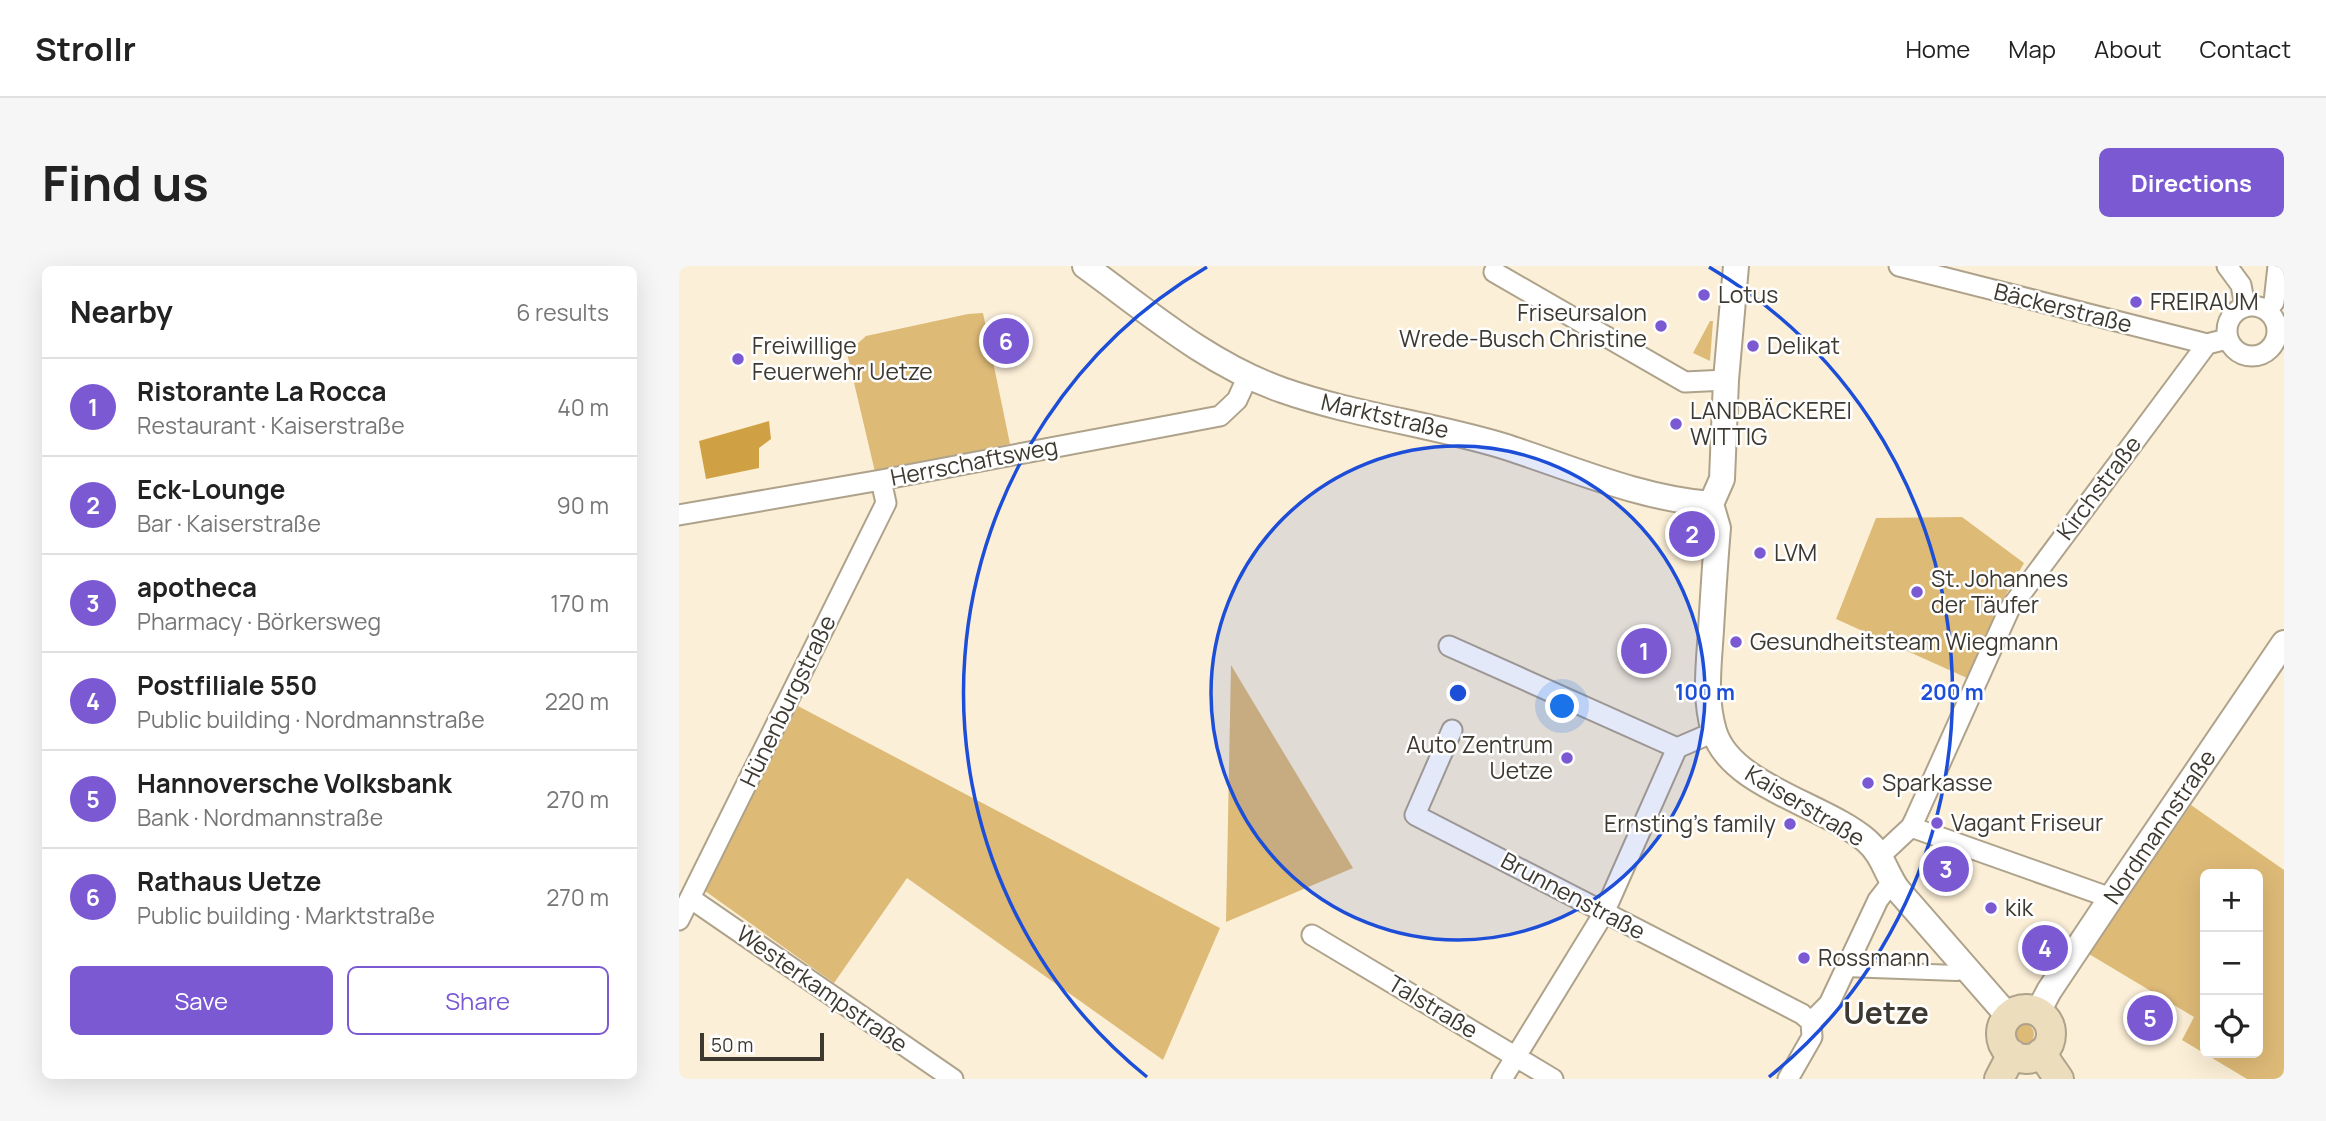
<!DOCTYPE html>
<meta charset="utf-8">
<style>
:root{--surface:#fff;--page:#f6f6f6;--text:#222;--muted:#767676;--line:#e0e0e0;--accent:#7a59d3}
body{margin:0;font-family:Manrope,sans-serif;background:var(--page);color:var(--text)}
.controls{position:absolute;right:21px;bottom:21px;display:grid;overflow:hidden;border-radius:10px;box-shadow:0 7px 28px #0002}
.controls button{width:63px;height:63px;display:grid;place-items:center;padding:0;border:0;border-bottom:2px solid var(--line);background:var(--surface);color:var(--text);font:35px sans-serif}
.scale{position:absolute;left:21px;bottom:18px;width:124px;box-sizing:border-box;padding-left:7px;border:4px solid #3e3930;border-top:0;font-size:19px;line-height:24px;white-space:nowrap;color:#3e3930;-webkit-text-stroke:5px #fefefe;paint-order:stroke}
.you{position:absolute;left:884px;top:441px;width:24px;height:24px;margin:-18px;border:5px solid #fff;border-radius:50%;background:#1a73e8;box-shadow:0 0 0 10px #1a73e833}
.badge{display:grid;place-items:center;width:46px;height:46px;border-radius:50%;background:var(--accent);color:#fff;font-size:23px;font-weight:700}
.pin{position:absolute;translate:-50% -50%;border:4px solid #fff;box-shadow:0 2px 7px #0006}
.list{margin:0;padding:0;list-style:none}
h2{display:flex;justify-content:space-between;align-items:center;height:91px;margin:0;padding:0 28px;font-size:30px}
h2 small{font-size:23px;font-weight:400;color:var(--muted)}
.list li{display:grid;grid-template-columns:46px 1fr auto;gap:21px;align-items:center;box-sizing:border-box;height:98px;padding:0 28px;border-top:2px solid var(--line)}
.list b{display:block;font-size:26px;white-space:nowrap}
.list p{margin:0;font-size:23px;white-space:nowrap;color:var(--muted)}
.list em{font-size:23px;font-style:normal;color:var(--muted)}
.actions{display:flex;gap:14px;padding:21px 28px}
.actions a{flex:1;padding:16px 0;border:2px solid var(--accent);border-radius:10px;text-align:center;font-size:24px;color:var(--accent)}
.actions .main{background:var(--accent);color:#fff}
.icon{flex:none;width:38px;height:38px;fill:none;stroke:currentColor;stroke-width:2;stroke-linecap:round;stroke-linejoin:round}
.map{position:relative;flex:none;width:1605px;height:813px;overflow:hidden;border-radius:10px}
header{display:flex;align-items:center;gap:42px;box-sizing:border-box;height:98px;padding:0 35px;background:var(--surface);border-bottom:2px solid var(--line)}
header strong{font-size:33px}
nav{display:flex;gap:38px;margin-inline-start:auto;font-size:24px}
.intro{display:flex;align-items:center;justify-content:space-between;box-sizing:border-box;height:168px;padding:0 42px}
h1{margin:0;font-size:49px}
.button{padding:18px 32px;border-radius:10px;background:var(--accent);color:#fff;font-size:24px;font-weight:700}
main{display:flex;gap:42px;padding:0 42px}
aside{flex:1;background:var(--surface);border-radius:10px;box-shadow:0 7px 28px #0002}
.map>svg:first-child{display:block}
</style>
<header>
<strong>Strollr</strong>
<nav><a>Home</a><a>Map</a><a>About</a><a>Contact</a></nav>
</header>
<div class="intro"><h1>Find us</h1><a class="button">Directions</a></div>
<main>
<aside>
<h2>Nearby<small>6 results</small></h2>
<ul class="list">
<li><span class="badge">1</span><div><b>Ristorante La Rocca</b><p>Restaurant · Kaiserstraße</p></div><em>40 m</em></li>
<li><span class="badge">2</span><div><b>Eck-Lounge</b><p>Bar · Kaiserstraße</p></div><em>90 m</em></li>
<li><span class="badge">3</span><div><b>apotheca</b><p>Pharmacy · Börkersweg</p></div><em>170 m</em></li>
<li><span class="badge">4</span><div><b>Postfiliale 550</b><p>Public building · Nordmannstraße</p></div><em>220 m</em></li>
<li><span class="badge">5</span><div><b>Hannoversche Volksbank</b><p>Bank · Nordmannstraße</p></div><em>270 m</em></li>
<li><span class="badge">6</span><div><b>Rathaus Uetze</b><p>Public building · Marktstraße</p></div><em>270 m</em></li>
</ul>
<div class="actions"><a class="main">Save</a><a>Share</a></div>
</aside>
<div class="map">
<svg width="1605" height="813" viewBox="0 0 1605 813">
<rect width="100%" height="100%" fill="#fcefd7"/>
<!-- green -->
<path fill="#deba77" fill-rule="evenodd" d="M304 47 331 178 196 206 168 87 187 70 289 48Z
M1031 55H1034L1031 95 1014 87Z
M1283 251 1345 297 1317 346 1288 412 1157 353 1197 252Z
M552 399 674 602 547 656Z
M119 440 541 662 484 794 228 612 155 717 26 625Z
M1512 539 1605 604V813H1568L1503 774 1515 751 1410 688ZM1526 608H1579V787H1526Z
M1335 768a10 10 0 1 1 20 0a10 10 0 1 1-20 0Z"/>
<!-- water -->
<path fill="#cfa144" d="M90 155 92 173 80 182V202L27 213 20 175Z"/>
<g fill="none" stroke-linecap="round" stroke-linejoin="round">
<defs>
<path id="pedestrian" d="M1166 703 1278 707 1289 703"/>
<path id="minor" d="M1220 0 1528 78 1548 73
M1548 0 1562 19 1566 40
M815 6 1006 116 1047 114
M1548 65a25 25 0 1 1 50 0a25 25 0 1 1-50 0Z
M1588 44 1595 36 1599 0
M0 249 202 214 541 150 558 134 569 110
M770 380 998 482
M773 464 736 549 1123 748 1132 756
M1232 561 1432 632
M1202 589 1232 561 1236 553 1330 344 1528 78
M11 632 274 813
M0 654 207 237 202 214
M633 669 874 813
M823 813 925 647 998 482 1035 466
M1109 813 1133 771 1132 756 1150 738 1199 634 1213 616"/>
<path id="tertiary" d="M406 0C468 45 529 98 603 124 674 149 751 158 824 180 893 202 959 232 1032 238
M1057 0 1047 114 1043 213 1032 238 1039 262C1036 296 1034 330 1032 364 1030 397 1025 432 1035 465 1051 520 1147 539 1188 575 1204 589 1207 608 1219 624L1329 750
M1359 746 1370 725 1432 632 1605 377"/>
<path id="secondary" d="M1322 768a25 25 0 1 1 50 0a25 25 0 1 1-50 0Z
M1362 787 1380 813
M1320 813 1333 788"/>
</defs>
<!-- pedestrian casing -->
<use href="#pedestrian" stroke="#aea28b" stroke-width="18"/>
<!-- minor casing -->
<use href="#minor" stroke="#aea28b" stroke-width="23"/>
<!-- tertiary casing -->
<use href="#tertiary" stroke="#aea28b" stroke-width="28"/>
<!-- secondary casing -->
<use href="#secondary" stroke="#aea28b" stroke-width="32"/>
<!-- pedestrian -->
<use href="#pedestrian" stroke="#fff" stroke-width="14"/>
<!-- minor -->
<use href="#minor" stroke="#fff" stroke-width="19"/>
<!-- tertiary -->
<use href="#tertiary" stroke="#fff" stroke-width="24"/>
<!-- secondary -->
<use href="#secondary" stroke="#ecddbc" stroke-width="28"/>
</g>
<!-- distance rings -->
<circle cx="779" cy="427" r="247" fill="#1d4ed8" fill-opacity=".12"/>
<g fill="none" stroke="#1d4ed8" stroke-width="3.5">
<circle cx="779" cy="427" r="247"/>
<path d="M468 811A494 494 0 0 1 528 1M1030 1A494 494 0 0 1 1090 811"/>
</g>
<!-- markers -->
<g fill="#7a59d3" stroke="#fefefe" stroke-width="2.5">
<circle cx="1025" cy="29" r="7"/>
<circle cx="1457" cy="36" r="7"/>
<circle cx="982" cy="60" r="7"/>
<circle cx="1074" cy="80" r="7"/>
<circle cx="59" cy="93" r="7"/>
<circle cx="997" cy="158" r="7"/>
<circle cx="1081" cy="287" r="7"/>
<circle cx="1238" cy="326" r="7"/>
<circle cx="1057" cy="376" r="7"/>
<circle cx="888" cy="492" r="7"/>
<circle cx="1189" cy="517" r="7"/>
<circle cx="1258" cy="557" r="7"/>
<circle cx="1111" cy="558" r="7"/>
<circle cx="1312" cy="642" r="7"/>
<circle cx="1125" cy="692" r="7"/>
</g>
<g text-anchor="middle" stroke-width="5" stroke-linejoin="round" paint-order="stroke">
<!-- poi labels -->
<g font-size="23" fill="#3e3930" stroke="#fefefe" text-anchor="start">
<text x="1039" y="37">Lotus</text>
<text x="1471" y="44">FREIRAUM</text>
<text x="968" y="55" text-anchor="end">Friseursalon<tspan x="968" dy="26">Wrede-Busch Christine</tspan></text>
<text x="73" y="88">Freiwillige<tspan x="73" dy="26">Feuerwehr Uetze</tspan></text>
<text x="1088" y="88">Delikat</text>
<text x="1011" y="153">LANDBÄCKEREI<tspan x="1011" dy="26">WITTIG</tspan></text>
<text x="1095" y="295">LVM</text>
<text x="1252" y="321">St. Johannes<tspan x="1252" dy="26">der Täufer</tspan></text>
<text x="1071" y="384">Gesundheitsteam Wiegmann</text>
<text x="874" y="487" text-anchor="end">Auto Zentrum<tspan x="874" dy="26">Uetze</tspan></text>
<text x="1203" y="525">Sparkasse</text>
<text x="1272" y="565">Vagant Friseur</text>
<text x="1097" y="566" text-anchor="end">Ernsting's family</text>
<text x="1326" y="650">kik</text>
<text x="1139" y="700">Rossmann</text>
</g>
<!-- street labels -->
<g font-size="23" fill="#3e3930" stroke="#fefefe">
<text transform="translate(1384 42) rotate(14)" y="8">Bäckerstraße</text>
<text transform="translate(706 150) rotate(13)" y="8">Marktstraße</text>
<text transform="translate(295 196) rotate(-11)" y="8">Herrschaftsweg</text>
<text transform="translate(1420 222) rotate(-53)" y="8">Kirchstraße</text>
<text transform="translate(109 435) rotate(-64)" y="8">Hünenburgstraße</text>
<text transform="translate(1126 540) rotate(31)" y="8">Kaiserstraße</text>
<text transform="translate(1481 561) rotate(-56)" y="8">Nordmannstraße</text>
<text transform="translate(894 630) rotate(28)" y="8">Brunnenstraße</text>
<text transform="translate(143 723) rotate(35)" y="8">Westerkampstraße</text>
<text transform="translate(754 741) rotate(31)" y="8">Talstraße</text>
</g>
<!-- district labels -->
<g font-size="30" font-weight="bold" fill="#3e3930" stroke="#fefefe">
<text x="1207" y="758">Uetze</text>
</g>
</g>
<circle cx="779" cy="427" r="10" fill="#1d4ed8" stroke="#fefefe" stroke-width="3.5"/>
<g font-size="21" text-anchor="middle" font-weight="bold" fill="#1d4ed8" stroke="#fefefe" stroke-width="5" stroke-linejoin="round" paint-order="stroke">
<text x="1026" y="434">100 m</text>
<text x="1273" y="434">200 m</text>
</g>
</svg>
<div class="controls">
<button>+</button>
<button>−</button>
<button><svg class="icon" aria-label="locate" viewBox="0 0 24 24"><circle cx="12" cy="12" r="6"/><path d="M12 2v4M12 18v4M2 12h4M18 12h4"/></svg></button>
</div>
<div class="scale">50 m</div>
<div class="you"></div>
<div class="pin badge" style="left:965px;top:385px">1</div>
<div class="pin badge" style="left:1013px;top:268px">2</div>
<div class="pin badge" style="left:1267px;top:603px">3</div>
<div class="pin badge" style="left:1366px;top:682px">4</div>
<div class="pin badge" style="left:1471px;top:752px">5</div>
<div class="pin badge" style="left:327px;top:75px">6</div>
</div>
</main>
